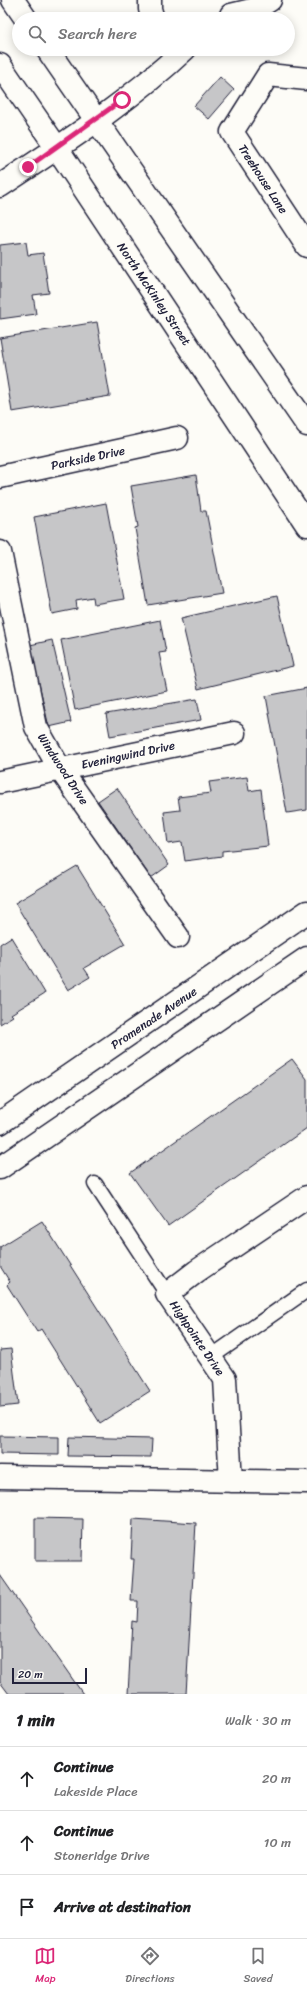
<!DOCTYPE html>
<meta charset="utf-8">
<style>
:root{--surface:#fff;--page:#f2f2f2;--text:#202124;--muted:#757577;--line:#e0e0e0;--accent:#db2777}
body{margin:0;font-family:Sriracha,sans-serif;background:var(--page);color:var(--text)}
.scale{position:absolute;left:12px;bottom:10px;width:75px;box-sizing:border-box;padding-left:4px;border:2px solid #22223b;border-top:0;font-size:11px;line-height:14px;white-space:nowrap;color:#22223b;-webkit-text-stroke:3px #fdfcf7;paint-order:stroke}
.stop{position:absolute;width:12px;height:12px;margin:-9px;border:3px solid #db2777;border-radius:50%;background:#fff}
.stop.end{background:#db2777;border-color:#fff;box-shadow:0 1px 4px #0008}
.list{margin:0;padding:0;list-style:none}
h2{display:flex;justify-content:space-between;align-items:center;height:52px;margin:0;padding:0 16px;font-size:17px}
h2 small{font-size:13px;font-weight:400;color:var(--muted)}
.list li{display:grid;grid-template-columns:26px 1fr auto;gap:12px;align-items:center;box-sizing:border-box;height:64px;padding:0 16px;border-top:1px solid var(--line)}
.list b{display:block;font-size:15px;white-space:nowrap}
.list p{margin:0;font-size:13px;white-space:nowrap;color:var(--muted)}
.list em{font-size:13px;font-style:normal;color:var(--muted)}
.icon{flex:none;width:22px;height:22px;fill:none;stroke:currentColor;stroke-width:2;stroke-linecap:round;stroke-linejoin:round}
.map{position:relative;flex:none;width:307px;height:1694px;overflow:hidden}
.search{position:absolute;background:var(--surface);box-shadow:0 2px 10px #0003;left:12px;right:12px;top:12px;height:44px;display:flex;align-items:center;gap:10px;box-sizing:border-box;padding:0 14px;border-radius:22px;color:var(--muted);font-size:15px}
.sheet{height:244px;background:var(--surface)}
nav{display:flex;justify-content:space-around;align-items:center;box-sizing:border-box;height:56px;border-top:1px solid var(--line);background:var(--surface);font-size:11px;color:var(--muted)}
nav a{display:grid;justify-items:center;gap:2px}
nav .on{color:var(--accent)}
.map>svg:first-child{display:block}
</style>
<div class="map">
<svg width="307" height="1694" viewBox="0 0 307 1694">
<rect width="100%" height="100%" fill="#fdfcf7"/>
<filter id="ink" filterUnits="userSpaceOnUse"><feTurbulence type="fractalNoise" baseFrequency=".025" numOctaves="2"/><feDisplacementMap in="SourceGraphic" scale="8" xChannelSelector="R" yChannelSelector="G"/><feConvolveMatrix kernelMatrix="1 2 1 2 8 2 1 2 1" color-interpolation-filters="sRGB"/></filter>
<g filter="url(#ink)">
<!-- building -->
<path fill="#c6c6c8" stroke="#22223b" d="M220 77 234 90 209 119 194 106Z
M26 242 28 255 43 253 49 293 33 295 36 314 0 319V245Z
M97 322 110 396 12 412 0 338Z
M196 475 201 511H206L222 593 148 605 135 528 138 527 131 486Z
M106 503 124 599 94 604 93 597 76 600 77 609 52 614 34 517Z
M277 596 293 666 198 689 181 618Z
M160 620 166 652 159 653 167 691 75 710 61 640Z
M52 640 71 722 49 727 30 645Z
M307 688V810L287 813 266 696Z
M197 699 201 720 110 736 106 714Z
M247 777 249 791 261 789 268 846 222 851V856L185 861 182 842 168 844 164 812 180 810 178 797 211 793 209 782Z
M117 788 169 865 151 878 98 801Z
M77 866 125 944 84 968 90 977 68 990 15 903Z
M11 937 45 993 11 1014 13 1016 0 1024V944Z
M292 1059 307 1079V1128L168 1226 130 1173Z
M42 1221 150 1391 100 1423 41 1329 37 1332 7 1285 10 1282 0 1266V1247Z
M11 1349 18 1405 0 1407V1350Z
M0 1436 59 1437V1455L0 1454Z
M69 1437 152 1439 151 1457 68 1456Z
M35 1518 83 1519 82 1561H35Z
M133 1519 196 1523 186 1694H128L132 1621 137 1622 138 1601H131L134 1559H131Z
M0 1575 83 1694H9L0 1682Z"/>
<g fill="none" stroke-linecap="round" stroke-linejoin="round">
<defs>
<path id="lane" d="M95 1184 167 1294
M211 1357 307 1290"/>
<path id="street" d="M150 0V9L153 19
M231 15 256 9 270 0
M307 79 268 75 232 132 307 246
M0 186C63 144 129 102 185 49
M0 477 177 438
M0 552 36 727 60 769 178 937
M0 782 234 733
M0 1477 307 1482
M231 1481 225 1379 167 1294 197 1271 307 1197"/>
<path id="secondary" d="M0 1123 307 912
M0 1168 307 958"/>
<path id="primary" d="M13 0 26 19
M47 49 307 425
M0 65 57 148 307 525"/>
</defs>
<!-- lane casing -->
<use href="#lane" stroke="#22223b" stroke-width="17"/>
<!-- street casing -->
<use href="#street" stroke="#22223b" stroke-width="25"/>
<!-- secondary casing -->
<use href="#secondary" stroke="#22223b" stroke-width="25"/>
<!-- primary casing -->
<use href="#primary" stroke="#22223b" stroke-width="25"/>
<!-- lane -->
<use href="#lane" stroke="#fdfcf7" stroke-width="14"/>
<!-- street -->
<use href="#street" stroke="#fdfcf7" stroke-width="22"/>
<!-- secondary -->
<use href="#secondary" stroke="#fdfcf7" stroke-width="22"/>
<!-- primary -->
<use href="#primary" stroke="#fdfcf7" stroke-width="22"/>
</g>
</g>
<g fill="none" stroke-linecap="round" stroke-linejoin="round" filter="url(#ink)">
<!-- route -->
<path stroke="#db2777" stroke-width="5" d="M28 167 122 100"/>
</g>
<g text-anchor="middle" stroke-width="3.5" stroke-linejoin="round" paint-order="stroke">
<!-- street labels -->
<g font-size="12" fill="#22223b" stroke="#fdfcf7">
<text transform="translate(263 179) rotate(57)" y="4">Treehouse Lane</text>
<text transform="translate(154 294) rotate(56)" y="4">North McKinley Street</text>
<text transform="translate(88 458) rotate(-12)" y="4">Parkside Drive</text>
<text transform="translate(128 755) rotate(-12)" y="4">Eveningwind Drive</text>
<text transform="translate(63 769) rotate(57)" y="4">Windwood Drive</text>
<text transform="translate(154 1018) rotate(-34)" y="4">Promenade Avenue</text>
<text transform="translate(197 1338) rotate(56)" y="4">Highpointe Drive</text>
</g>
</g>
</svg>
<div class="scale">20 m</div>
<div class="stop" style="left:122px;top:100px"></div>
<div class="stop end" style="left:28px;top:167px"></div>
<div class="search"><svg class="icon" aria-label="search" viewBox="0 0 24 24"><circle cx="10" cy="10" r="6"/><path d="M15 15l6 6"/></svg>Search here</div>
</div>
<section class="sheet">
<h2>1 min<small>Walk · 30 m</small></h2>
<ul class="list">
<li><svg class="icon" aria-label="ahead" viewBox="0 0 24 24"><path d="M12 20V5M6 11l6-6 6 6"/></svg><div><b>Continue</b><p>Lakeside Place</p></div><em>20 m</em></li>
<li><svg class="icon" aria-label="ahead" viewBox="0 0 24 24"><path d="M12 20V5M6 11l6-6 6 6"/></svg><div><b>Continue</b><p>Stoneridge Drive</p></div><em>10 m</em></li>
<li><svg class="icon" aria-label="arrive" viewBox="0 0 24 24"><path d="M6 21V4h12l-3 4 3 4H6"/></svg><div><b>Arrive at destination</b></div></li>
</ul>
</section>
<nav>
<a class="on"><svg class="icon" aria-label="map" viewBox="0 0 24 24"><path d="M3 6l6-2 6 2 6-2v14l-6 2-6-2-6 2zM9 4v14M15 6v14"/></svg>Map</a>
<a><svg class="icon" aria-label="directions" viewBox="0 0 24 24"><path d="M12 3l9 9-9 9-9-9zM9 14v-3h6M13 9l2 2-2 2"/></svg>Directions</a>
<a><svg class="icon" aria-label="saved" viewBox="0 0 24 24"><path d="M7 4h10v16l-5-4-5 4z"/></svg>Saved</a>
</nav>
